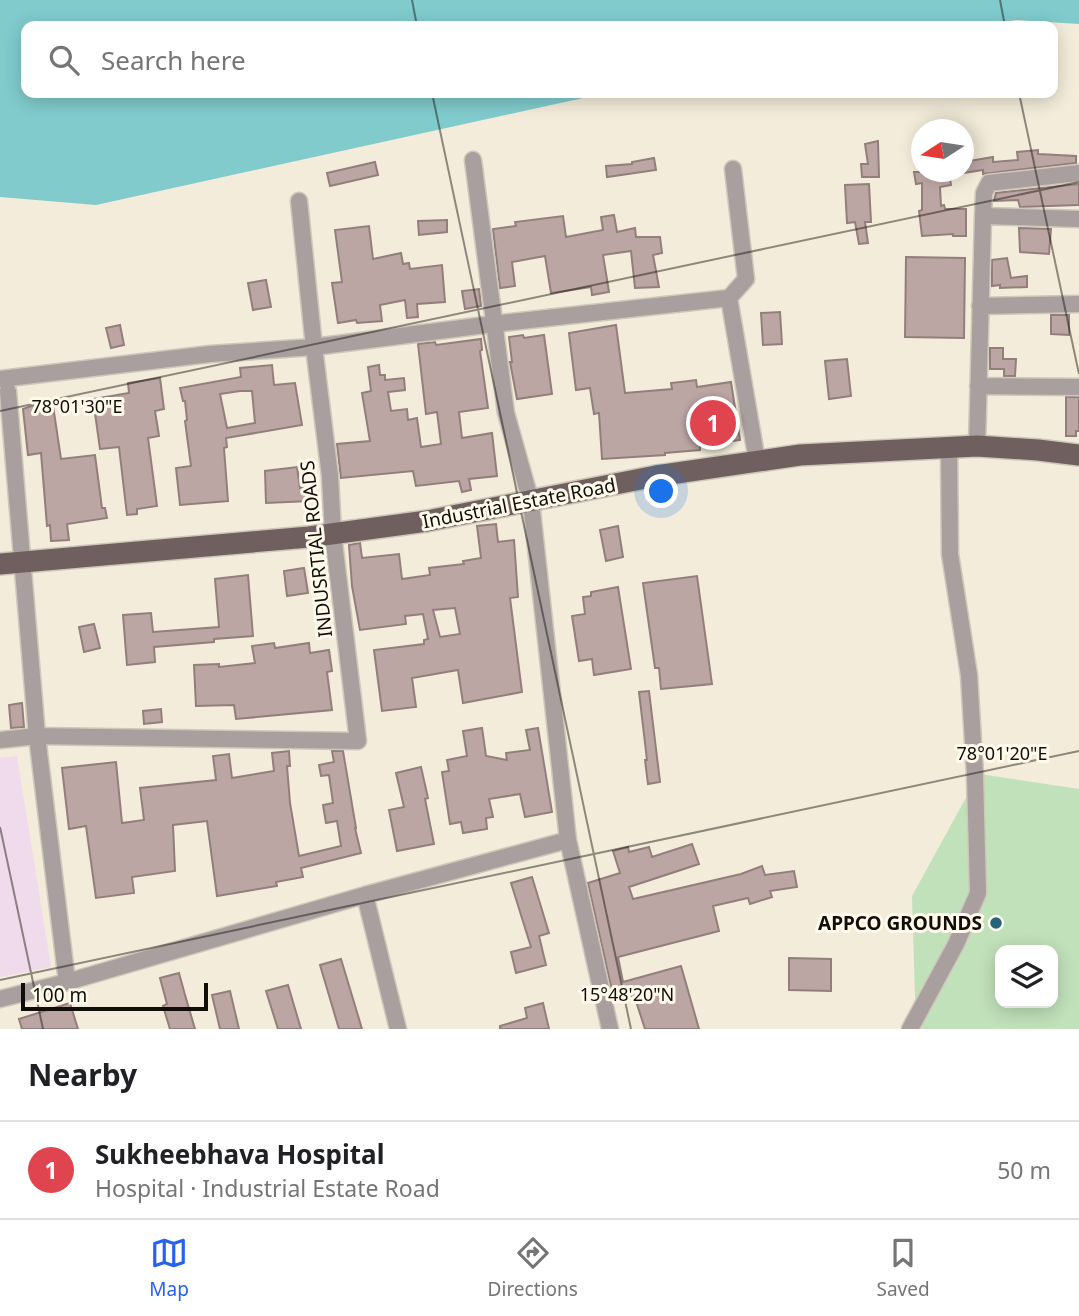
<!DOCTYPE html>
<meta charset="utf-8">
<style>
:root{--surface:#fff;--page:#f6f6f6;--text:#202124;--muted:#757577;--line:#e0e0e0;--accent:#2563eb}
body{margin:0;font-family:"Noto Sans",sans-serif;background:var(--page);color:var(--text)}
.controls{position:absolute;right:21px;bottom:21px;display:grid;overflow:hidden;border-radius:14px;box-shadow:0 4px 18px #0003}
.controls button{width:63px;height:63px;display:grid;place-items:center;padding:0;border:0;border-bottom:2px solid var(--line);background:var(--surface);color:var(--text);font:35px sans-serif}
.compass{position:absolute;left:911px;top:119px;width:63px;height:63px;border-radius:50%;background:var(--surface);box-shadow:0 4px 18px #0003;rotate:258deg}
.scale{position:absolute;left:21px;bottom:18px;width:187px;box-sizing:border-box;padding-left:7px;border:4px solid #110e09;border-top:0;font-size:19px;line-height:24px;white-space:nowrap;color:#110e09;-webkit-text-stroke:5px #fff9eb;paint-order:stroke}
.you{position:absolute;left:662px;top:492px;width:24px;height:24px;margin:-18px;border:5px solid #fff;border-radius:50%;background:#1a73e8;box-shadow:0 0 0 10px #1a73e833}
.badge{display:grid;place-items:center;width:46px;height:46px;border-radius:50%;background:var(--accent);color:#fff;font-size:23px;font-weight:700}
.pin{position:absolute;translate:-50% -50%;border:4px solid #fff;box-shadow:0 2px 7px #0006}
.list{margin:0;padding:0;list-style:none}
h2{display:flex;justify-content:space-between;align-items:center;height:91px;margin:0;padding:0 28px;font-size:30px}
h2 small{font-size:23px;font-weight:400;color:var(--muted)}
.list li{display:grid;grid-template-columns:46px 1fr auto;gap:21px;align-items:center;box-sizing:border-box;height:98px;padding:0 28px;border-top:2px solid var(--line)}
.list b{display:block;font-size:26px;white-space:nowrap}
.list p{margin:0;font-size:23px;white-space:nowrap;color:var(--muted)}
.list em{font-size:23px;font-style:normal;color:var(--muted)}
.icon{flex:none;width:38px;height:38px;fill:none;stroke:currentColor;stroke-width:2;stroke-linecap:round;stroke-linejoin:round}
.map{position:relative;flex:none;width:1079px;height:1029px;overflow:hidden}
.search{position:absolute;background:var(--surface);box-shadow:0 4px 18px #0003;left:21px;right:21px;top:21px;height:77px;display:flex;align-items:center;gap:18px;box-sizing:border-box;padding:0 24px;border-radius:14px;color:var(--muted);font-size:26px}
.sheet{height:189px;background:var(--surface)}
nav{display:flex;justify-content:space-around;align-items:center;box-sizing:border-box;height:98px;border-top:2px solid var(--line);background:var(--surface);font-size:19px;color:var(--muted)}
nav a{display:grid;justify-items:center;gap:4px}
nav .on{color:var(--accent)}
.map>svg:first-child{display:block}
</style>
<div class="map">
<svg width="1079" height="1029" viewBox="0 0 1079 1029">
<rect width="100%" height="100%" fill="#f3ecda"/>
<!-- industrial -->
<path fill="#efdbeb" d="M17 756 51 967 0 977V758Z"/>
<!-- green -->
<path fill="#c1e1ba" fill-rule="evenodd" d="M979 774 1079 789V1029H916L912 896ZM1000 950H1053V1003H1000Z"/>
<!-- water -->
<path fill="#81cbcc" d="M0 0H1079V24L1016 20 979 26H26V93H606L96 205 0 197Z"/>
<!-- building -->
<path fill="#bca6a4" stroke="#927e7b" stroke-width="2" fill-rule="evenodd" d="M878 141 879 177H862L861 164H868L865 144Z
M1038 150V154L1076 156V163L983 174V170L963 173V162L993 157V162L1018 160 1017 152Z
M654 158 656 170 607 177 606 166 632 164V162Z
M375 162 378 175 330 186 327 173Z
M914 172H949L951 185 940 187 941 206 944 205 945 209H966V236H953V234L922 236 919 211 922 210V183L916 184Z
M869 184 871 222H865L868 243 859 244 855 222 847 223 845 185Z
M1079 184V205L1020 207 1018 200 994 201 996 193Z
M614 215 617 232 635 228 636 237H660L662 253 653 255 659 287 635 288 631 251 603 255 609 292 592 295 591 287 551 293 545 256 512 262 515 286 500 288 493 229 516 226 515 222 563 216 566 237 603 230 601 217Z
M447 220V232L419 235 418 221Z
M369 226 373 259 401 253 403 264 409 263 410 269 442 265 445 302 417 304 418 317 407 318 405 300 380 305 382 321 357 323 356 320 338 323 332 283 342 282 335 230Z
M1019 228 1051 229 1049 254 1020 252Z
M906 257 965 258 964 338 905 337Z
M1007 258 1011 278 1027 276V287L1000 288V285L992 286V260Z
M266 280 271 307 253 310 248 283Z
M479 289 481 306 465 309 462 291Z
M780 312 782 344 763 345 761 313Z
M1051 315H1069V335L1051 334Z
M120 325 124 345 111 348 106 328Z
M616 325 625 393 672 389 671 383 696 380 697 387 731 382 740 440 700 446V450L665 453V455L602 459 599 413 594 414 590 388 576 390 569 333Z
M523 335 524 338 544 335 552 394 517 399 510 362H512L509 337Z
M481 339 482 350 480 351 488 408 459 412 462 438 492 433 497 476 469 479 471 490 462 492 459 481 416 486 413 471 341 478 337 444 370 441 362 393 371 391 368 367 379 365 380 375H385V380L404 378 405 390 388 392 391 411 407 409 408 420 417 418 421 447 441 444 437 412 426 414 418 344 435 342 436 345Z
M990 348H1003V359H1016L1015 376H1004V369H990Z
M847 359 851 396 829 399 825 361Z
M272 365 274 385 295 383 302 425 226 438 227 447 224 448 228 501 180 505 176 468 191 466 185 421 187 420 185 401H183L180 388 241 377 240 368ZM240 391H252L255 423 227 428 220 394Z
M160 378 164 409 155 411 159 436 148 438 157 506 137 509V514L127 515 119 447 100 449 93 399 129 393 128 383Z
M1066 397H1079V431H1076V436H1066Z
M52 399 61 459 95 455 102 508H105L107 518 67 524 69 540 51 541 50 525 47 526 41 453 28 455 23 409 41 403 40 401Z
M297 467 300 488H309L310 501 266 503 265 471Z
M496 524 498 542 514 540 518 597 510 598 522 692 463 703 458 670 412 678 416 707 382 711 374 650 424 644V640L428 639 423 614 405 616 406 624 360 630 352 586 349 545 360 543 362 558 399 554 402 579 430 575 429 568 464 564 463 561 481 558 477 526ZM455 608 460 634 440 637 433 610Z
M618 526 623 557 606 561 600 530Z
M304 568 308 593 287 596 284 571Z
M248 575 253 636 214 639V642L154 647 155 662 127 665 123 615 151 613 153 632 219 627 215 579Z
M697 576 712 684 661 689 659 668H655L643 583Z
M618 587 631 669 594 675 592 659 579 661 572 616 585 614 583 597 591 596V592Z
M94 624 100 648 84 652 79 627Z
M274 643 275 648 309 643 310 653 329 650 332 671 327 672 332 710 236 719 234 705 196 706 194 665 219 664V667L255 663 252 646Z
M649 691 660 782 648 784 645 760H647L639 692Z
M22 703 24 727 11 728 9 705Z
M161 709 162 722 144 724 143 711Z
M482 728 486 756 507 760 506 753 530 750 526 730 538 728 552 812 525 817 520 794 489 799 493 817 486 818 487 829 463 833 461 822 450 824 442 772 449 771 447 760 467 756 463 731Z
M289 751 290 766H287L290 803 299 856 341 846 337 821 326 823 323 805 333 803 329 775 321 776 319 765 334 762 332 751H343L356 828H355L361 853 301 868 303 877 276 882 277 886 217 896 207 821 173 825 175 871 132 877 134 893 96 898 86 826 69 829 62 768 116 762 122 823 144 820 140 788 216 780 213 756 229 754 232 778 274 771 272 753Z
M421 767 428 798 425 799 434 844 397 851 389 810 404 807 396 773Z
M692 844 699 864 629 887 633 899 741 874 762 866 765 875 794 871 797 887 770 891 772 897 750 904 748 898 713 906 719 931 618 957 623 982 681 966 699 1029H645L634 995 614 1000 588 883 620 873 613 851 628 847 629 852 649 847 652 857Z
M532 877 549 933 539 936 546 965 516 973 511 952 531 947 511 883Z
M789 958 831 959V991L789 990Z
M341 959 362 1029H339L320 965Z
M179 973 185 995 195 1029H170L163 1006 167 1004 160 978Z
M288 985 301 1029H278L266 991Z
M230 991 239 1029H220L212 995Z
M70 1003 78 1029H22L19 1019Z
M543 1003 549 1029H500V1026L527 1018 525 1008Z"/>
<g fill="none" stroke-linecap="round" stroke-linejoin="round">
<defs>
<path id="minor" d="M473 160 506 413 531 502 568 840
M299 201 314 347 493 324 729 298 757 461
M983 216 984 193 989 183 1079 173
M729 298 746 279 733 169
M980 306 1079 304
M0 379 210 354 314 347 330 476 333 534 358 741 37 736 0 740
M978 386 1079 387
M977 446 983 216 1079 219
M365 895 568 840 610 1029
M67 982 365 895 398 1029
M0 999 67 982 37 736 8 391
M910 1029 956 944 978 893 975 775 969 675 950 554 949 448"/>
<path id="major" d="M0 564 309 537 427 521 656 476 800 455 977 446 1038 450 1079 455"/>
</defs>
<!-- minor casing -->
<use href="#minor" stroke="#cfc8b9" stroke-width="19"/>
<!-- major casing -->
<use href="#major" stroke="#cfc8b9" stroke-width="24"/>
<!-- minor -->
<use href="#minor" stroke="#a89f9e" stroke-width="16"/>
<!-- major -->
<use href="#major" stroke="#705f5f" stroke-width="21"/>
</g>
<!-- ticks -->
<path fill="none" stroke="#110e09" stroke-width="2" stroke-opacity="0.45" d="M412 0 417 26M1000 0 1005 26M432 93 631 1029M1019 93 1079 374M0 411 1079 182M0 827 43 1029M0 980 1079 751"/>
<!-- markers -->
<circle fill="#25657a" stroke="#fff9eb" stroke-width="2.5" cx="996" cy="923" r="7"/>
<g text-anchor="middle" stroke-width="6" stroke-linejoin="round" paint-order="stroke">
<!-- street labels -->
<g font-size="19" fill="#110e09" stroke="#fff9eb">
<text transform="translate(519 503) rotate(-11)" y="7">Industrial Estate Road</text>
<text transform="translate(316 549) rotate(-96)" y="7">INDUSRTIAL ROADS</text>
</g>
<!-- poi labels -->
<g font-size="19" font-weight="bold" fill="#110e09" stroke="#fff9eb" text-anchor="end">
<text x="982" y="930">APPCO GROUNDS</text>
</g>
</g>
<g font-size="18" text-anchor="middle" fill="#110e09" stroke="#fff9eb" stroke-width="6" stroke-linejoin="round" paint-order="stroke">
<text x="77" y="413">78°01'30"E</text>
<text x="1002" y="760">78°01'20"E</text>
<text x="627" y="1001">15°48'20"N</text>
</g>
</svg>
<div class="controls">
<button><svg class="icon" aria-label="layers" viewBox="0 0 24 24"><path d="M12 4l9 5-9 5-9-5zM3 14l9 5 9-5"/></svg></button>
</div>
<svg class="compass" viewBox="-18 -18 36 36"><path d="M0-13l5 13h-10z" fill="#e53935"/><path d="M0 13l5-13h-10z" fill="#757577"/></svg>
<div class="scale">100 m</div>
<div class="you"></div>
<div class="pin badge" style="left:713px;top:423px;background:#e0444e">1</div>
<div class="search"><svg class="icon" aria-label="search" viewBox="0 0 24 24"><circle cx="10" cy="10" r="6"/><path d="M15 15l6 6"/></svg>Search here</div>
</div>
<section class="sheet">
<h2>Nearby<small></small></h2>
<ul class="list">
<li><span class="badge" style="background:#e0444e">1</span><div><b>Sukheebhava Hospital</b><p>Hospital · Industrial Estate Road</p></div><em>50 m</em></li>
</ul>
</section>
<nav>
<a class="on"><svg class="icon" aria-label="map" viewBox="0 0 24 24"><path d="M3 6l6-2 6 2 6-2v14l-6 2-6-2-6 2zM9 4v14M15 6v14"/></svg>Map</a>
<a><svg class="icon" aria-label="directions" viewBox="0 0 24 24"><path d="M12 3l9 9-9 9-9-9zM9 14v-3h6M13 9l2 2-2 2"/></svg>Directions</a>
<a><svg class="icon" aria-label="saved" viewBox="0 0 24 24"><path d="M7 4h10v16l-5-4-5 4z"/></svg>Saved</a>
</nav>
